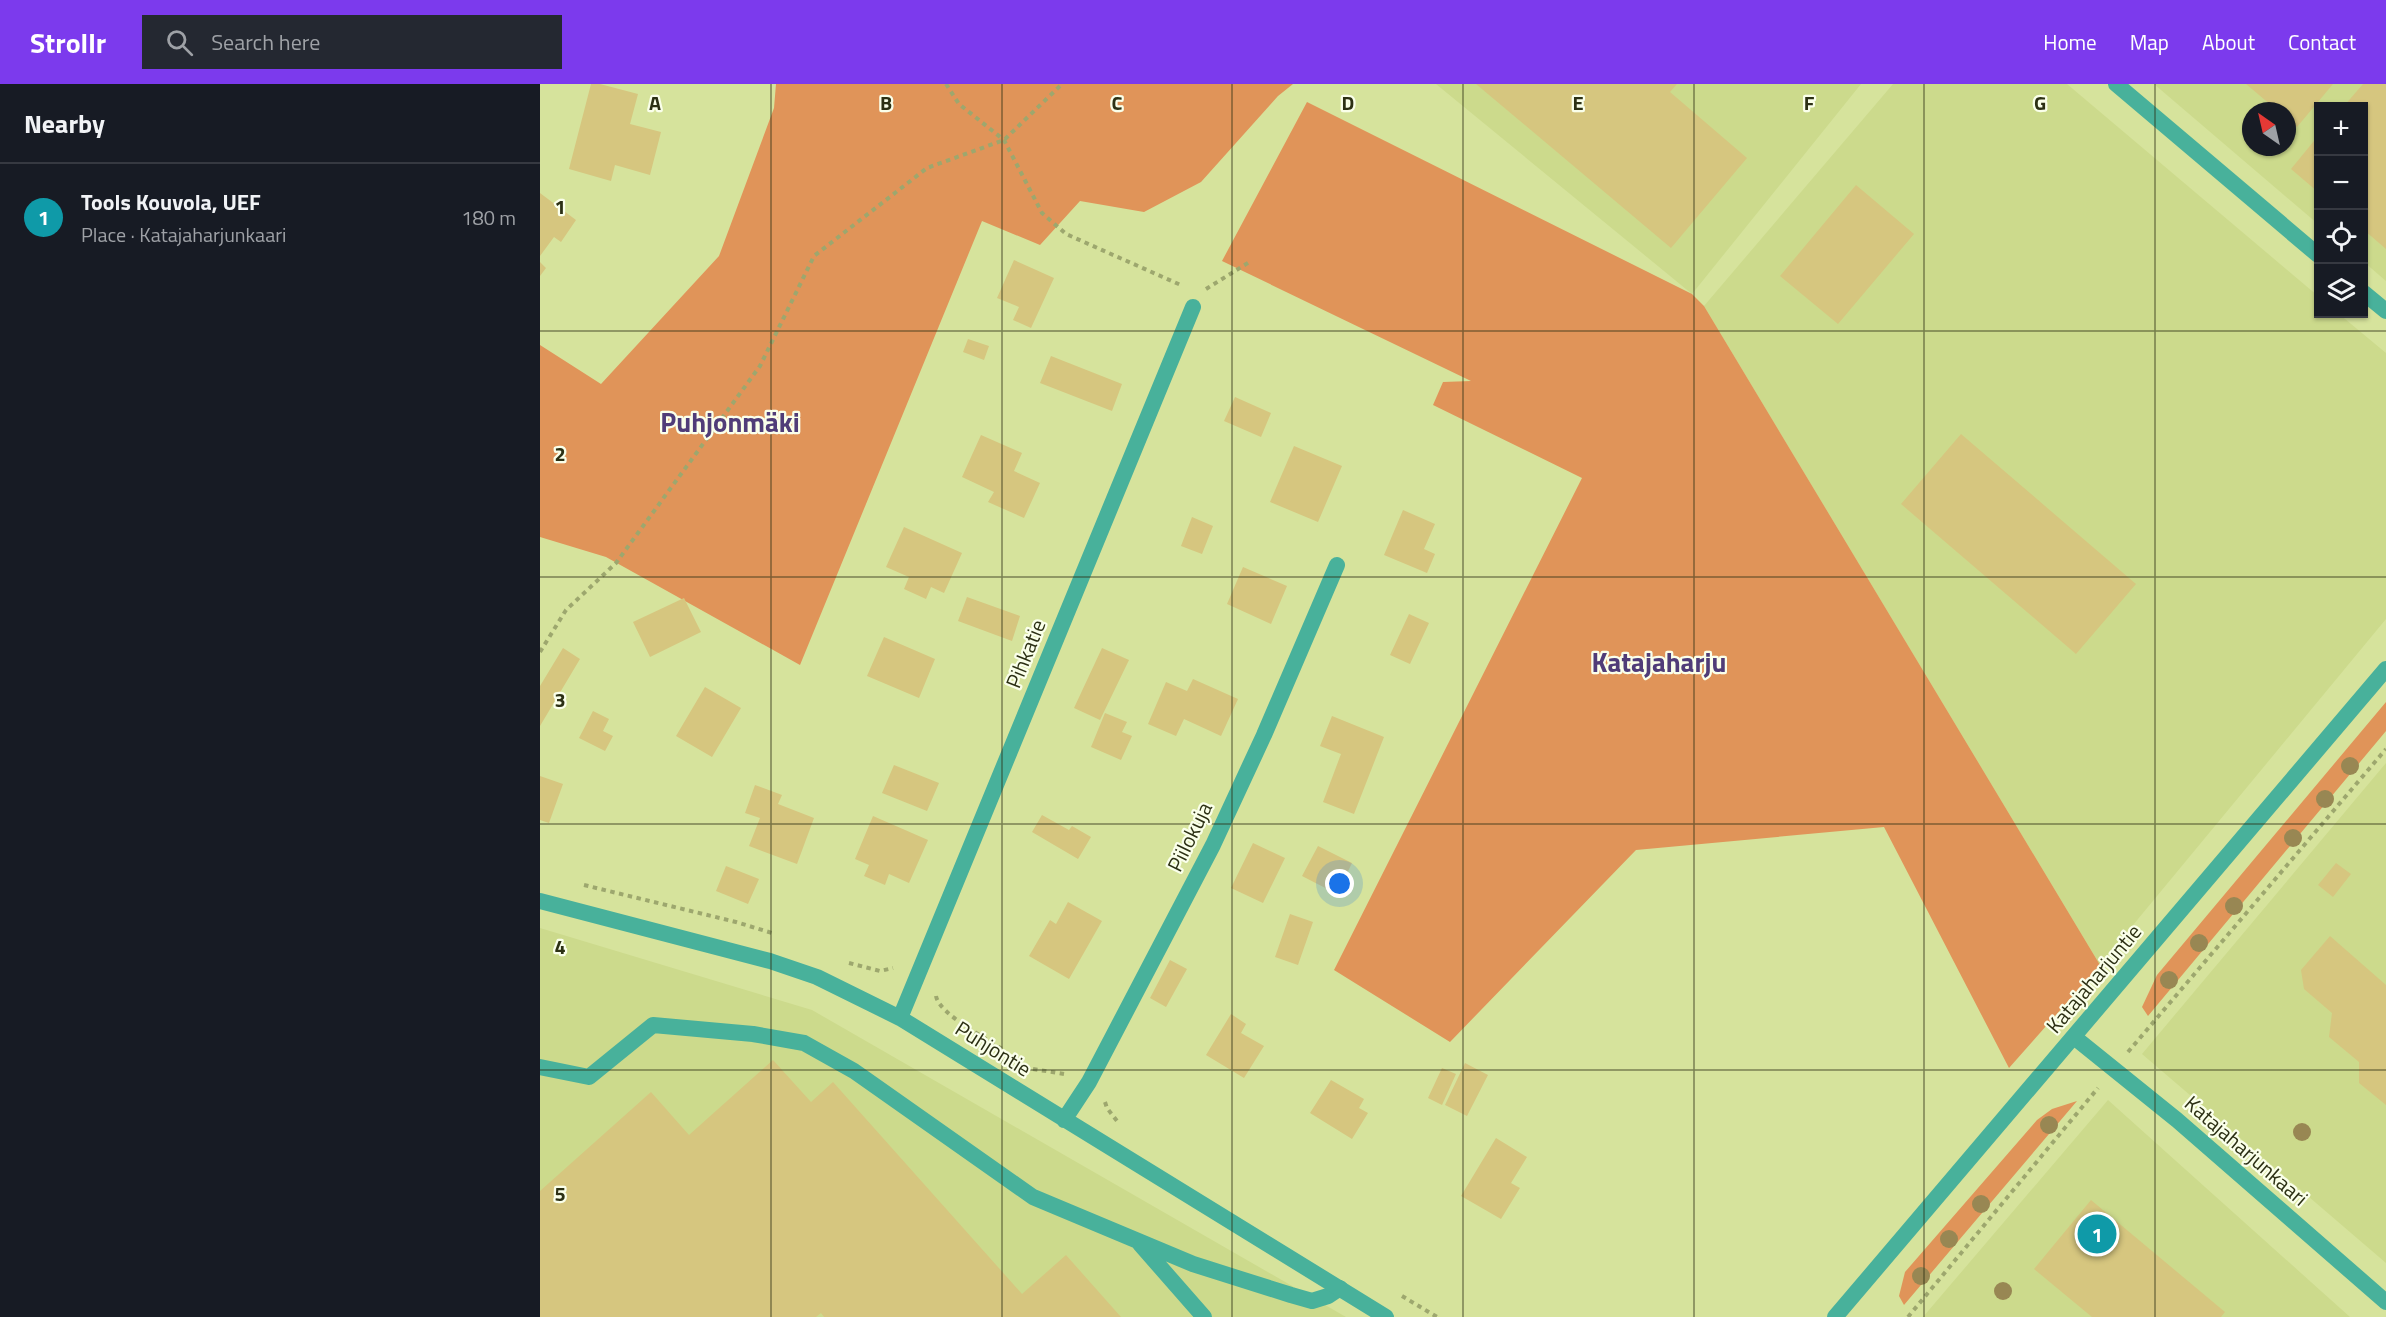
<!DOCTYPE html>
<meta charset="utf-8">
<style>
:root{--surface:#171b24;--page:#242831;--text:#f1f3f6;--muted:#9ea1a6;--line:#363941;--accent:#7c3aed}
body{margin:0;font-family:"Titillium Web",sans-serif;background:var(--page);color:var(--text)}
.controls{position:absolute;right:18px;top:18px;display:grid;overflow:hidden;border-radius:0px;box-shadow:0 2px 4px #0004}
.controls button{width:54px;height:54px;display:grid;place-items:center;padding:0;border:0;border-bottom:2px solid var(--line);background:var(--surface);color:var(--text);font:30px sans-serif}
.compass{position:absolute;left:1702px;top:18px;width:54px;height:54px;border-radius:50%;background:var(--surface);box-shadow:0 2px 4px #0004;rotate:326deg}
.you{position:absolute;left:800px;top:800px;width:21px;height:21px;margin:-15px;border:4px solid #fff;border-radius:50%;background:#1a73e8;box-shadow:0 0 0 9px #1a73e833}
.badge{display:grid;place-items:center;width:39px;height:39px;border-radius:50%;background:var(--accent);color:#fff;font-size:20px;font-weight:700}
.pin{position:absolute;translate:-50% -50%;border:3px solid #fff;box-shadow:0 2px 6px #0006}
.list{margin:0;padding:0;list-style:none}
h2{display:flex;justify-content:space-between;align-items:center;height:78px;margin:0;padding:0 24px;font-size:26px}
h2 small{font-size:20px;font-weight:400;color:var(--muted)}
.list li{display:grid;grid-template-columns:39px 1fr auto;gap:18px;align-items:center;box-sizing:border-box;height:108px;padding:0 24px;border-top:2px solid var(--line)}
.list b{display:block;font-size:22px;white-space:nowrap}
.list p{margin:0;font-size:20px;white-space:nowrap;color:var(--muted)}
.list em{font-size:20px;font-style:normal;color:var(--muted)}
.icon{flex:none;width:33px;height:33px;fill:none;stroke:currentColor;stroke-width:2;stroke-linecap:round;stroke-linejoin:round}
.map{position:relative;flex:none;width:1846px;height:1233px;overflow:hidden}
header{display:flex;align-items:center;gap:36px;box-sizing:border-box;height:84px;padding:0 30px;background:var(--accent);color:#fff}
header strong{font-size:28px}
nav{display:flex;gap:33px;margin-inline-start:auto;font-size:21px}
.search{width:420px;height:54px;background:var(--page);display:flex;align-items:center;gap:15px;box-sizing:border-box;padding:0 21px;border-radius:0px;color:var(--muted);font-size:22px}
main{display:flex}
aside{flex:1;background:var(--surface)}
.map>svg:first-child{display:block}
</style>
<header>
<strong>Strollr</strong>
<div class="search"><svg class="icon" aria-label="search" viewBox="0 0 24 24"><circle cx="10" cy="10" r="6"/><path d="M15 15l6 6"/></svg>Search here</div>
<nav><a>Home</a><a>Map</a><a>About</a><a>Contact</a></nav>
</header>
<main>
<aside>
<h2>Nearby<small></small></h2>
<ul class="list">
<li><span class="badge" style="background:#0f9aa8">1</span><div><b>Tools Kouvola, UEF</b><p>Place · Katajaharjunkaari</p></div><em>180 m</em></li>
</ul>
</aside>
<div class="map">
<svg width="1846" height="1233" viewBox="0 0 1846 1233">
<rect width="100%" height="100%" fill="#d6e39c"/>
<!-- built -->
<path fill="#ccda8c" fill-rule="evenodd" d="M896 0H1321L1152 210Z
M1353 0H1527L1778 212V230H1799L1846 269V535L1560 881 1164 222Z
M1614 0H1846V197L1824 178V22H1778V140ZM1711 27H1747V63H1711Z
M1846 679V1179L1602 970Z
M0 844 272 926 806 1233H0Z
M1568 1016 1810 1233H1383Z"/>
<!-- green -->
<path fill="#e09459" d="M236 0H753L738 12 661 98 604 128 540 117 500 161 442 137 260 581 66 473 0 453V261L61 300 179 172 234 24Z
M767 18 1152 210 1164 222 1560 881 1469 984 1344 743 1096 766 910 958 794 886 1042 394 893 321 903 298 931 297 682 177Z
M1846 618V647L1608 932 1602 923 1617 891Z
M1537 1017 1364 1221 1359 1212 1365 1188 1497 1036 1512 1025Z"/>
<!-- building -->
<path fill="#d6c67f" d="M51 0H60L98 10 90 40 121 48 110 91 75 81 71 97 29 85Z
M936 0H1137L1130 8 1207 74 1131 164Z
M1706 0H1793L1757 43 1747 34V27H1738Z
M1823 0H1846V165L1824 146V22H1804Z
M1778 52V108L1751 85Z
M1316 101 1374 150 1298 240 1240 192Z
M0 109 36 136 21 158 14 153 0 172Z
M474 176 514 194 491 244 473 236 479 223 457 214Z
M0 178 6 184 0 192Z
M428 255 449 262 444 276 423 268Z
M511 272 582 300 572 327 500 299Z
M695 313 731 329 721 353 684 337Z
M1421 350 1596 500 1536 570 1361 420Z
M441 351 482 369 474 387 500 399 484 434 448 418 454 408 422 393Z
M754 362 802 382 778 438 730 418Z
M863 426 895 440 884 465 895 470 887 489 844 471Z
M652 433 673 442 662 470 641 462Z
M364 443 422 469 404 509 391 503 386 515 364 505 369 493 346 483Z
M703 483 747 502 731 540 687 520Z
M427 513 480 532 472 557 418 537Z
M144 514 161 548 110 573 93 538Z
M869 530 889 539 870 580 850 571Z
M344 553 395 575 379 614 327 592Z
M23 564 40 575 0 642V602Z
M562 564 589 576 560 636 534 624Z
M653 595 698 615 681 652 644 635 636 652 608 640 626 598 647 607Z
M165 603 201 624 172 673 136 652Z
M53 627 69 635 63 647 73 652 65 667 39 654Z
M565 629 587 638 582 648 592 652 581 676 551 663Z
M792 632 844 653 814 730 783 718 801 670 780 662Z
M354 681 399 699 387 727 342 709Z
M0 692 23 700 9 739 0 736Z
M215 701 242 711 238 720 274 734 257 780 209 762 220 734 205 729Z
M502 731 529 746 532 742 551 753 538 775 492 748Z
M333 732 388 756 369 799 349 790 345 801 324 792 329 781 315 775Z
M713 759 745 774 723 819 691 804Z
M778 762 812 779 797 810 762 792Z
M1796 779 1811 790 1793 813 1778 801Z
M186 782 219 795 208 820 176 807Z
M528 818 562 837 529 895 489 872 510 836 516 840Z
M750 830 773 838 758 881 735 873Z
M1790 852 1846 901V1021L1819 999V978L1789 953 1792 929 1764 905 1761 886Z
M630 876 647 885 626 923 610 914Z
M691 930 706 940 701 949 724 962 704 994 666 971Z
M233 976 271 1018 293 998 482 1210 526 1171 581 1233H284L281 1229 276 1233H0V1107L111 1008 149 1051Z
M925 979 948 991 927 1032 905 1021Z
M902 984 916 990 902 1021 888 1014Z
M791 996 824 1015 819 1024 828 1029 812 1055 770 1029Z
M956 1054 987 1073 971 1099 980 1104 961 1135 921 1112Z
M1551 1116 1685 1228 1681 1233H1552L1494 1185Z"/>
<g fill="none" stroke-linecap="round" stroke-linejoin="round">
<!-- path -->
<path stroke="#9da76e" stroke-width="4" stroke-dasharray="4.5 4.5" stroke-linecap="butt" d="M406 0 419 20 464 56 502 129 526 150 643 202
M666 205 711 177
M0 568 26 526 76 479 220 282 274 172 387 84 464 56 522 0
M44 801 196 838 232 849
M309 879 340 887 353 884
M396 912C399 930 446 954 462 965
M1588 968 1846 665
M493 985 524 990
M565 1018 567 1024 577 1037
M862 1212 897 1233
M1368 1233 1558 1004"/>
<!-- service -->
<path stroke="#48b19b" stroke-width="16" d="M0 983 49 993 113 941 213 950 264 959 314 987 493 1113 653 1180 751 1211 772 1217 788 1212 800 1204
M600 1160 664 1233"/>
<!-- minor -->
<path stroke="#48b19b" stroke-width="16" d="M1576 0 1778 171
M1824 209 1846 227
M0 817 230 877 277 893 360 934 846 1233
M360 934 653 223
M1534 953 1637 1036 1846 1218
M524 1036 549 998 673 761 724 651 797 481"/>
<!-- tertiary -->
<path stroke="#48b19b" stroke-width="16" d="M1295 1233 1846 585"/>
</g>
<!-- trees -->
<g fill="#988753">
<circle cx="1810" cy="682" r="9"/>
<circle cx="1785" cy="715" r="9"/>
<circle cx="1753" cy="754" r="9"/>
<circle cx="1694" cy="822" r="9"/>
<circle cx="1659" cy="859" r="9"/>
<circle cx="1629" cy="896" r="9"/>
<circle cx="1509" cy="1041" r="9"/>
<circle cx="1762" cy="1048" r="9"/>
<circle cx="1441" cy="1120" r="9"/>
<circle cx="1409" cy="1155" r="9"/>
<circle cx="1381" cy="1192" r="9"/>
<circle cx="1463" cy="1207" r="9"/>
</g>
<!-- grid -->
<path fill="none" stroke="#2c3014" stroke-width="1.5" stroke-opacity="0.55" d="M231 0V1233M462 0V1233M692 0V1233M923 0V1233M1154 0V1233M1384 0V1233M1615 0V1233M0 247H1846M0 493H1846M0 740H1846M0 986H1846"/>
<g text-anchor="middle" stroke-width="4.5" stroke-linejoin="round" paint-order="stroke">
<!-- street labels -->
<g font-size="21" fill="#2c3014" stroke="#faffea">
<text transform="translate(486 570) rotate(-68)" y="7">Pihkatie</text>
<text transform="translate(650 753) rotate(-64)" y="7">Piilokuja</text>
<text transform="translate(1554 895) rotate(-50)" y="7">Katajaharjuntie</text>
<text transform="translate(453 965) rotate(32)" y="7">Puhjontie</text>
<text transform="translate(1706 1067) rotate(41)" y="7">Katajaharjunkaari</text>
</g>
<!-- district labels -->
<g font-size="27" font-weight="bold" fill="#503c78" stroke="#faffea">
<text x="190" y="348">Puhjonmäki</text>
<text x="1119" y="588">Katajaharju</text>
</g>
</g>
<g font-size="20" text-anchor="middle" font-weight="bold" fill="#2c3014" stroke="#faffea" stroke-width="4.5" stroke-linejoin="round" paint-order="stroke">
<text x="115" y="26">A</text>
<text x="346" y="26">B</text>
<text x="577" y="26">C</text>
<text x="808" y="26">D</text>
<text x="1038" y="26">E</text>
<text x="1269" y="26">F</text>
<text x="1500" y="26">G</text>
<text x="20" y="130">1</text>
<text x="20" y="377">2</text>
<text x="20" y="623">3</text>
<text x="20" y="870">4</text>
<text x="20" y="1117">5</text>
</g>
</svg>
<div class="controls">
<button>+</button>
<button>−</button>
<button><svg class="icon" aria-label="locate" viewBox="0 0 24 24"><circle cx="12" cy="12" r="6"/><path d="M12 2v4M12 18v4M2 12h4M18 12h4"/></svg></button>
<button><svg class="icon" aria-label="layers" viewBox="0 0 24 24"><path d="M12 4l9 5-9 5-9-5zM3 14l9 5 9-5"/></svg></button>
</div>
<svg class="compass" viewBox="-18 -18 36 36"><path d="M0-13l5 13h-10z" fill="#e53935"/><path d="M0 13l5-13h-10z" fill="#9ea1a6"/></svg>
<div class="you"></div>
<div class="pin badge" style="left:1557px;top:1150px;background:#0f9aa8">1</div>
</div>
</main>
